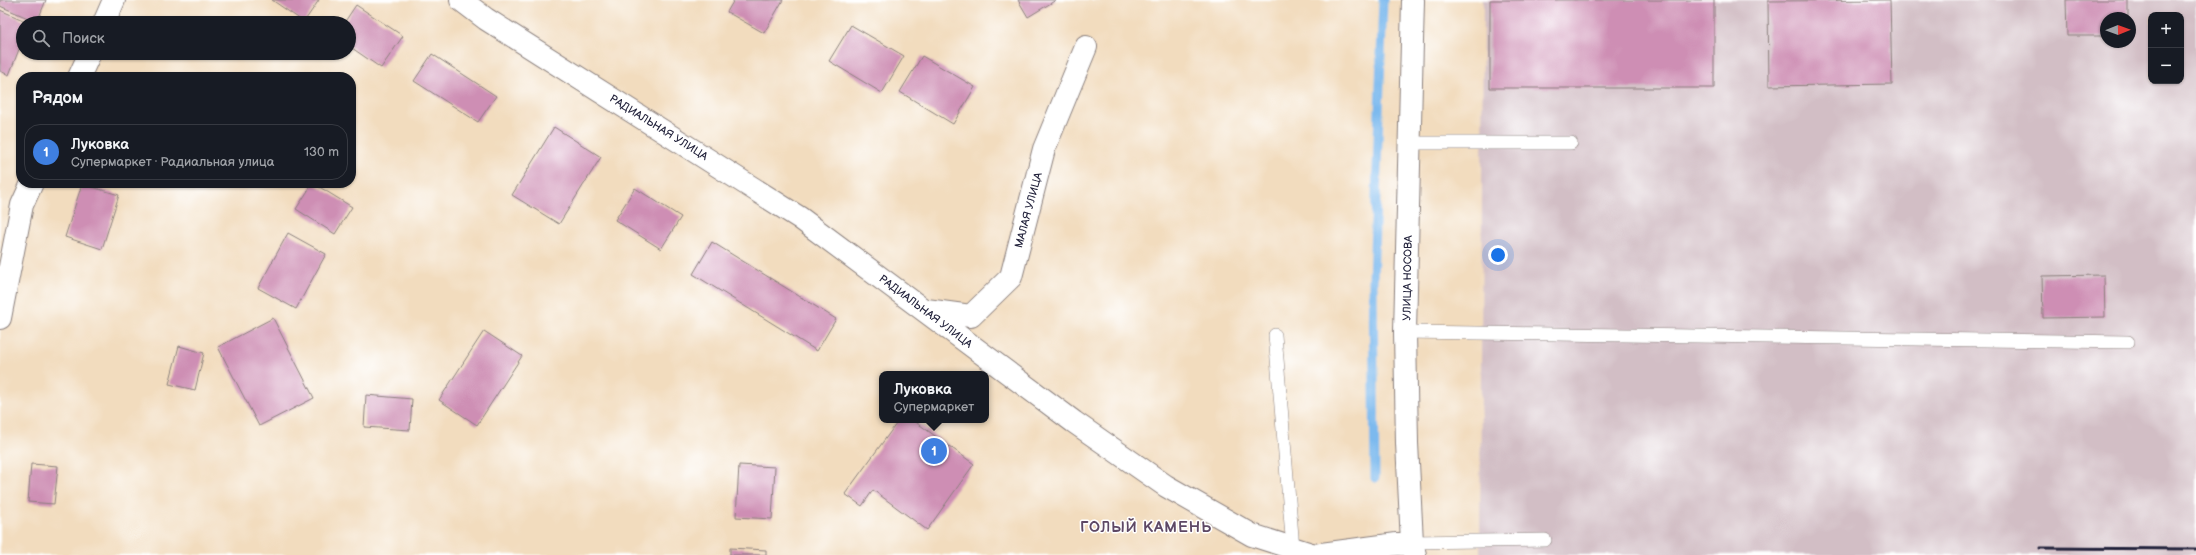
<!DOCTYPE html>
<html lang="ru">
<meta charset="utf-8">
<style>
:root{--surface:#171b24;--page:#20242c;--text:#f1f3f6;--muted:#9ea1a6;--line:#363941;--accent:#7c3aed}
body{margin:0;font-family:"Balsamiq Sans",sans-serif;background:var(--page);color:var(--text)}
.controls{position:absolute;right:12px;top:12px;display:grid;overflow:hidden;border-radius:8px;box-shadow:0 1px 3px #0004}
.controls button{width:36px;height:36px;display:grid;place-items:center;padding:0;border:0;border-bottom:1px solid var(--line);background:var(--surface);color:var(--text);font:20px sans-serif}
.compass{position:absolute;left:2100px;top:12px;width:36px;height:36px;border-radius:50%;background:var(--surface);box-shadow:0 1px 3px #0004;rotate:89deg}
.you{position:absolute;left:1498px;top:255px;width:14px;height:14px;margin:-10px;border:3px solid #fff;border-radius:50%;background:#1a73e8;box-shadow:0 0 0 6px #1a73e833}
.badge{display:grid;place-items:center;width:26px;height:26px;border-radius:50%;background:var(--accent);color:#fff;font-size:13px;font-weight:700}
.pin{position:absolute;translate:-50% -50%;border:2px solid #fff;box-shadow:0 1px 4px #0006}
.popup{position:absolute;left:879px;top:371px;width:110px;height:52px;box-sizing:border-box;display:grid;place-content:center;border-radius:8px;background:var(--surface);filter:drop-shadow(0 1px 3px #0005);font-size:13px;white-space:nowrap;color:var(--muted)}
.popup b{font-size:15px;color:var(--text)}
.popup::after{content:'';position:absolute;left:50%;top:100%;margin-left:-8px;border:8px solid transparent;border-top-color:var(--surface)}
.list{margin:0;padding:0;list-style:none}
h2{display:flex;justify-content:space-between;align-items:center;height:52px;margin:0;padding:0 16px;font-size:17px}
h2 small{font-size:13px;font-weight:400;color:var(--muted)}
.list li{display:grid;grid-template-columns:26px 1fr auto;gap:12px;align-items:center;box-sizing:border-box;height:56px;margin:0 8px 8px;padding:0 8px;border:1px solid var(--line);border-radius:16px}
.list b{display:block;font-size:15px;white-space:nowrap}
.list p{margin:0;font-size:13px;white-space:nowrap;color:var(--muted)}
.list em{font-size:13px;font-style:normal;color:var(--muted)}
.icon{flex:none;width:22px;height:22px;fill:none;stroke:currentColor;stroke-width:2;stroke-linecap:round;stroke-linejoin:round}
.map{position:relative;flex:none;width:2196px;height:555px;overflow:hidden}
.search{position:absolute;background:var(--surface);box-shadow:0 1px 3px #0004;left:16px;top:16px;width:340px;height:44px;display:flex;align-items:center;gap:10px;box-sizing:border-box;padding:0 14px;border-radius:22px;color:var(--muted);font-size:15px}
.panel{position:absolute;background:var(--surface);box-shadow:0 1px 3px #0004;left:16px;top:72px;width:340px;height:116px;border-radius:16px}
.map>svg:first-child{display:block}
</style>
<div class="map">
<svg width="2196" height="555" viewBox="0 0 2196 555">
<rect width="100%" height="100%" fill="#fff"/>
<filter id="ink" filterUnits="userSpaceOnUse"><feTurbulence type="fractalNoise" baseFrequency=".025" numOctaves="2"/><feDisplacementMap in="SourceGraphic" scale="8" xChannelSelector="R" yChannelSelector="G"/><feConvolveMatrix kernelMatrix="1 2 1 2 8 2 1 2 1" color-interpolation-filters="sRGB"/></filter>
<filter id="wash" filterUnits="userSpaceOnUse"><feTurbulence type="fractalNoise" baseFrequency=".012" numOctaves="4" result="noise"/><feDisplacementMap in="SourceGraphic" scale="16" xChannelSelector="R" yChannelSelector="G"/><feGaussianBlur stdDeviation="0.9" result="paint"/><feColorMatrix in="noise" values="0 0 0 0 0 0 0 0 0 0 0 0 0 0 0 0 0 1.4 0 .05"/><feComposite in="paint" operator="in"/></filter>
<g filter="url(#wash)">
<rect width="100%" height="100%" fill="#f2dcbe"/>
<!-- industrial -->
<path fill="#d2bec5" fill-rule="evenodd" d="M1483 0H2196V555H1480ZM2151 15H2181V81H2151ZM2106 18H2130V42H2106Z"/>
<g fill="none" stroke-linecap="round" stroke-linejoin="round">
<!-- stream -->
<path stroke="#7bb9ee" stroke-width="9" d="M1375 478 1373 281 1383 0"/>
</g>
<g id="blocks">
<!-- building -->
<path fill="#ce8eb4" d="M0 0H46L37 22 0 6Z
M272 0H319L304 22Z
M734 0H783L764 33 727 12Z
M1018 0H1056L1028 17Z
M1490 0H1714V88H1490Z
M1890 0 1892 84 1769 86 1768 1Z
M2066 0H2128V18H2106V36H2067Z
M356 5 403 36 381 68 349 46V23H344Z
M0 10 30 23H23V39L9 75 0 71Z
M851 25 904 56 882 93 829 61Z
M432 54 496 96 478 122 414 81Z
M922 56 975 87 953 124 900 92Z
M554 127 601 157 559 224 512 195Z
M313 183 352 207 335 234 296 209Z
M82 184 119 195 102 249 65 237Z
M635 188 681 217 661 249 615 220Z
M288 233 326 254 296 309 258 288Z
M712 242 836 319 817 351 693 274Z
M2104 275 2105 317 2043 318 2042 276Z
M273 318 314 398 259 426 218 347Z
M484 331 522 356 477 425 439 400Z
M179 346 204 353 195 390 169 384Z
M366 395 412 399 410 430 364 427Z
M899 420H913L974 464 927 530 873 490 862 506 845 494Z
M31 464 58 466 54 504 28 502Z
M739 465 775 467 772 519 736 517Z
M730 548 766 550V555H730Z"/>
</g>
</g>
<g filter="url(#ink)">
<use href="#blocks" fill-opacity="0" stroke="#8a7f7c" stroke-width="1"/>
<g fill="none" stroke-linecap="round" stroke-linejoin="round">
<defs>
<path id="service" d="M1410 143H1571
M1405 332 2128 342
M1275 335 1293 548
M1412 542 1545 540"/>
<path id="minor" d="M461 0 486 19 800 218 1074 422 1166 486 1252 535 1314 555 1412 542
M1413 0 1405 332 1407 443 1412 542 1415 555
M104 23 114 0
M79 77 90 53
M926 310 971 316 1011 277 1044 149 1086 47
M0 318 22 205 32 183"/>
</defs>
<!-- service casing -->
<use href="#service" stroke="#8a7f7c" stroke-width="14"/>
<!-- minor casing -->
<use href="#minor" stroke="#8a7f7c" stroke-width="24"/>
<!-- service -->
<use href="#service" stroke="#fff" stroke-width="13"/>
<!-- minor -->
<use href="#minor" stroke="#fff" stroke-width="22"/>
<!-- rail -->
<path stroke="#22223b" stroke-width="3" d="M2040 548 2196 549"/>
</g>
</g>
<g text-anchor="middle" stroke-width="3" stroke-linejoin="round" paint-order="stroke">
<!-- street labels -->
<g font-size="11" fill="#22223b" stroke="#fff">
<text transform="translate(659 127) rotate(32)" y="4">РАДИАЛЬНАЯ УЛИЦА</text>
<text transform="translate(1028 210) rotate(-75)" y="4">МАЛАЯ УЛИЦА</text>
<text transform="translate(1407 278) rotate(-89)" y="4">УЛИЦА НОСОВА</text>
<text transform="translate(926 311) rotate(37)" y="4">РАДИАЛЬНАЯ УЛИЦА</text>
</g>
<!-- district labels -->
<g font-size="15" font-weight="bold" letter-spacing="1" fill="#5e4865" stroke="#fff">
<text x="1146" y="532">ГОЛЫЙ КАМЕНЬ</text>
</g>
</g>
</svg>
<div class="controls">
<button>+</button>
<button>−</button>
</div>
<svg class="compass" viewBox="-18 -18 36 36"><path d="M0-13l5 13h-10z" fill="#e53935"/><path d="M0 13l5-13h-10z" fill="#9ea1a6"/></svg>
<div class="you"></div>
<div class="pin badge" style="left:934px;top:451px;background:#3f7fe0">1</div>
<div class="popup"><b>Луковка</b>Супермаркет</div>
<div class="search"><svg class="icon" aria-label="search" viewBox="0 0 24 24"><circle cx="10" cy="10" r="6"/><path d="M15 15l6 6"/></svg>Поиск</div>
<section class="panel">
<h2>Рядом<small></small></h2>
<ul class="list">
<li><span class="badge" style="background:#3f7fe0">1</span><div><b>Луковка</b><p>Супермаркет · Радиальная улица</p></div><em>130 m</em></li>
</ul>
</section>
</div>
